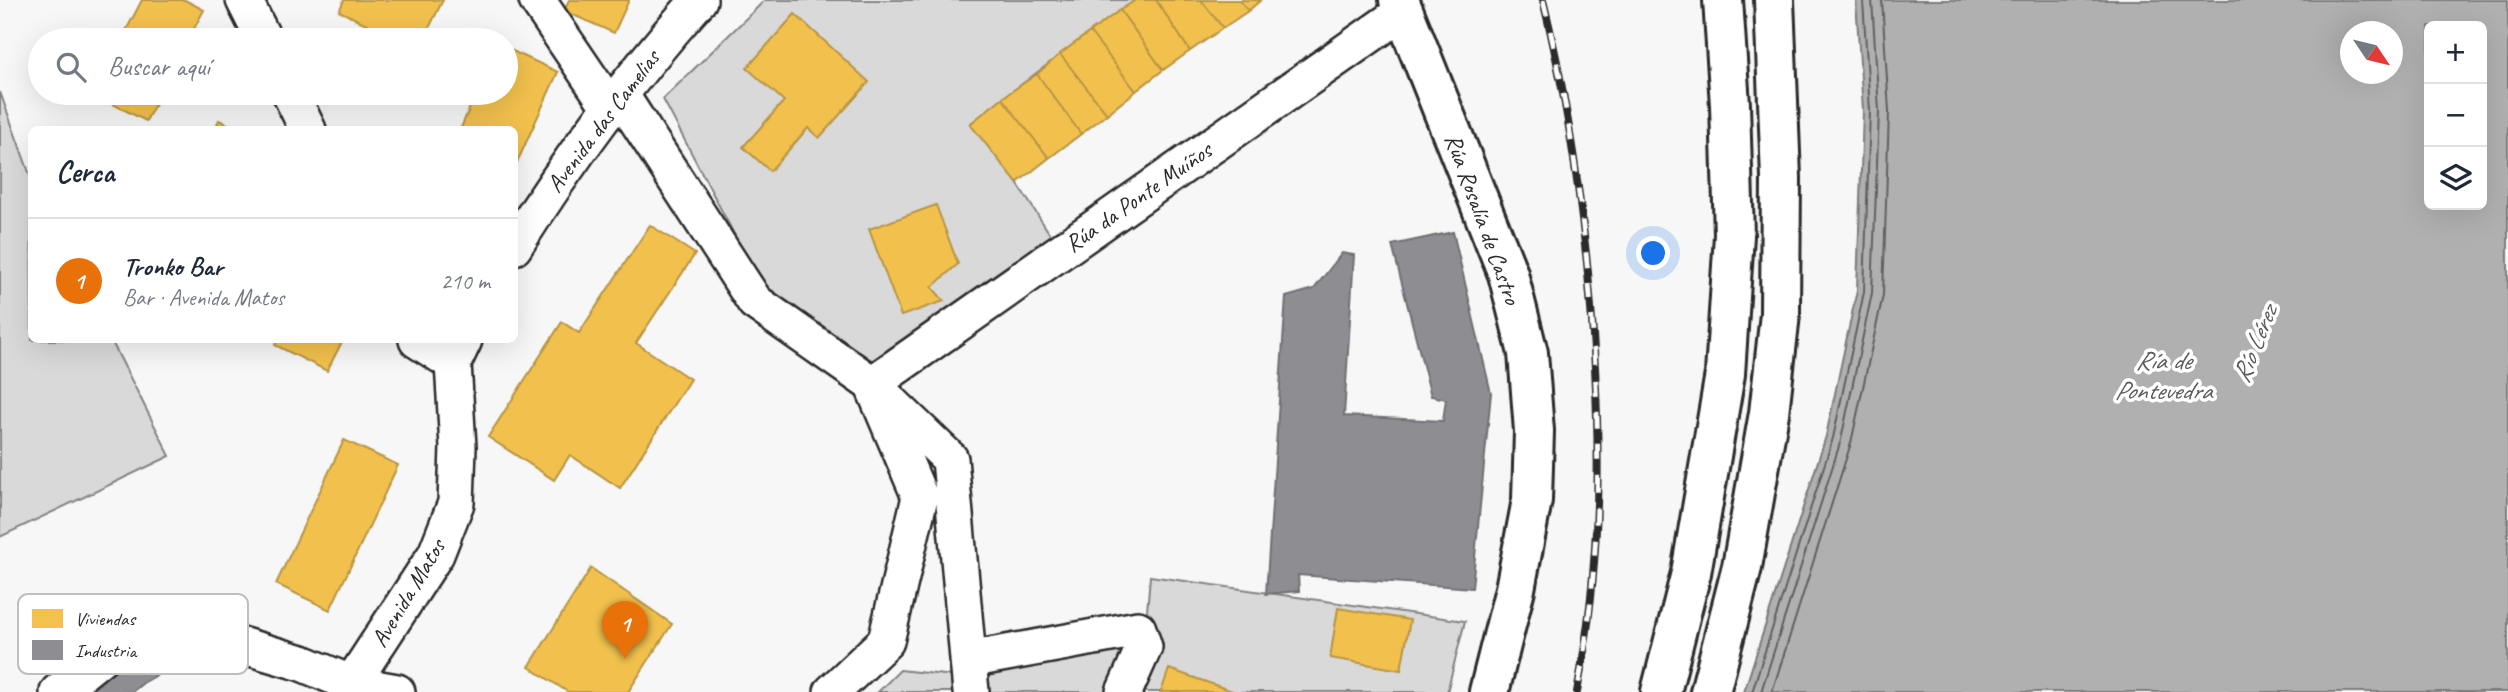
<!DOCTYPE html>
<html lang="es">
<meta charset="utf-8">
<style>
:root{--surface:#fff;--page:#f2f2f3;--text:#1f2937;--muted:#747a83;--line:#e0e1e3;--accent:#c8321e}
body{margin:0;font-family:Caveat,sans-serif;background:var(--page);color:var(--text)}
.controls{position:absolute;right:21px;top:21px;display:grid;overflow:hidden;border-radius:10px;box-shadow:0 7px 28px #0002}
.controls button{width:63px;height:63px;display:grid;place-items:center;padding:0;border:0;border-bottom:2px solid var(--line);background:var(--surface);color:var(--text);font:35px sans-serif}
.compass{position:absolute;left:2340px;top:21px;width:63px;height:63px;border-radius:50%;background:var(--surface);box-shadow:0 7px 28px #0002;rotate:125deg}
.you{position:absolute;left:1654px;top:254px;width:24px;height:24px;margin:-18px;border:5px solid #fff;border-radius:50%;background:#1a73e8;box-shadow:0 0 0 10px #1a73e833}
.badge{display:grid;place-items:center;width:46px;height:46px;border-radius:50%;background:var(--accent);color:#fff;font-size:23px;font-weight:700}
.pin{position:absolute;translate:-50% -58px;filter:drop-shadow(0 2px 4px #0008)}
.pin::after{content:'';position:absolute;top:37px;width:24px;height:21px;background:inherit;clip-path:polygon(0 0,100% 0,50% 100%)}
.list{margin:0;padding:0;list-style:none}
h2{display:flex;justify-content:space-between;align-items:center;height:91px;margin:0;padding:0 28px;font-size:30px}
h2 small{font-size:23px;font-weight:400;color:var(--muted)}
.list li{display:grid;grid-template-columns:46px 1fr auto;gap:21px;align-items:center;box-sizing:border-box;height:126px;padding:0 28px;border-top:2px solid var(--line)}
.list b{display:block;font-size:26px;white-space:nowrap}
.list p{margin:0;font-size:23px;white-space:nowrap;color:var(--muted)}
.list em{font-size:23px;font-style:normal;color:var(--muted)}
.icon{flex:none;width:38px;height:38px;fill:none;stroke:currentColor;stroke-width:2;stroke-linecap:round;stroke-linejoin:round}
.map{position:relative;flex:none;width:2508px;height:692px;overflow:hidden}
.search{position:absolute;background:var(--surface);box-shadow:0 7px 28px #0002;left:28px;top:28px;width:490px;height:77px;display:flex;align-items:center;gap:18px;box-sizing:border-box;padding:0 24px;border-radius:38px;color:var(--muted);font-size:26px}
.panel{position:absolute;background:var(--surface);box-shadow:0 7px 28px #0002;left:28px;top:126px;width:490px;height:217px;border-radius:10px}
.map>svg:first-child{display:block}
</style>
<div class="map">
<svg width="2508" height="692" viewBox="0 0 2508 692">
<rect width="100%" height="100%" fill="#f7f7f7"/>
<filter id="ink" filterUnits="userSpaceOnUse"><feTurbulence type="fractalNoise" baseFrequency=".0143" numOctaves="2"/><feDisplacementMap in="SourceGraphic" scale="14" xChannelSelector="R" yChannelSelector="G"/><feConvolveMatrix kernelMatrix="1 2 1 2 8 2 1 2 1" color-interpolation-filters="sRGB"/></filter>
<g filter="url(#ink)">
<!-- green -->
<path fill="#d9d9d9" stroke="#828282" stroke-width="2" d="M765 0H1136L1090 32 970 124 1017 183 1055 242 871 372 765 293 663 99Z
M0 92 31 178 32 340H111L170 456 0 537Z
M1150 576 1465 621 1447 692H1124L1144 647Z
M1130 638 1113 692H979L977 669Z
M900 670 953 676 956 692H878Z"/>
<!-- water -->
<path fill="#b0b0b0" stroke="#7b7b7b" stroke-width="2" fill-rule="evenodd" d="M1856 0H2508V692H1744L1826 436 1857 290 1863 111ZM2429 26H2482V205H2429ZM2350 32H2392V74H2350Z"/>
<!-- homes -->
<path fill="#f2c14e" stroke="#b69444" stroke-width="2" d="M142 0H185L204 10 188 40H121Z
M344 0H443L423 40H400L339 11Z
M569 0H629L614 33 564 11Z
M1136 0H1156L1190 51 1163 70 1120 10Z
M1156 0H1201L1223 28 1190 51Z
M1201 0H1240L1248 11 1223 28Z
M1240 0H1261L1248 11Z
M1120 10 1163 70 1136 91 1090 32Z
M795 14 869 82 819 138 808 128 770 171 743 147 784 101 747 68Z
M1090 32 1136 91 1107 114 1060 54Z
M506 48 558 72 514 169V130H460L476 93H506Z
M1060 54 1107 114 1081 134 1037 74Z
M1037 74 1081 134 1049 158 1002 98Z
M94 93H161L146 121 93 94Z
M1002 98 1049 158 1017 183 970 124Z
M219 120 240 130H214Z
M936 205 958 264 932 287 944 301 901 316 869 229Z
M650 225 695 254 636 343 690 379 620 488 570 455 554 480 488 437 562 322 579 333Z
M277 340H343L327 371 275 345Z
M344 440 398 465 330 610 276 584Z
M591 568 672 624 628 692H568L529 667Z
M1338 608 1410 620 1401 670 1330 658Z
M1169 669 1235 692H1161Z"/>
<!-- industry -->
<path fill="#8d8d92" stroke="#707073" stroke-width="2" d="M1453 232 1491 393 1472 588 1298 575 1299 591 1266 594 1286 297 1314 289 1342 253 1354 255 1344 416 1443 421 1446 399 1431 396 1392 245Z
M169 635 214 645 207 672 168 669 143 683 132 692H86L127 655Z"/>
<g fill="none" stroke-linecap="round" stroke-linejoin="round">
<!-- shore -->
<path stroke="#606060" stroke-width="2" d="M1752 692 1833 438 1864 292 1870 111 1863 0
M1761 692 1841 440 1872 293 1879 111 1872 0
M1772 692 1851 443 1883 295 1889 111 1882 0"/>
<defs>
<path id="street" d="M244 0 264 40
M537 0 609 106
M290 93 308 130
M620 94 755 302 872 384 1404 11
M514 247C569 159 630 77 699 0
M417 340 453 363
M882 394 950 459 971 692
M968 660 1138 629 1144 647 1124 692
M58 692 136 629 159 626 179 627 302 663 352 684 397 692
M346 692 436 554 456 503 458 447 453 363 464 340
M832 692 886 641 920 497 872 384"/>
<path id="primary" d="M1399 0 1508 274 1528 353 1534 431 1532 500 1515 589 1489 692"/>
<path id="highway" d="M1661 692 1691 573 1725 374 1734 235 1730 105 1723 0
M1710 692 1742 567 1769 413 1780 314 1781 178 1774 0"/>
</defs>
<!-- street casing -->
<use href="#street" stroke="#2b2b2b" stroke-width="40"/>
<!-- primary casing -->
<use href="#primary" stroke="#2b2b2b" stroke-width="44"/>
<!-- highway casing -->
<use href="#highway" stroke="#2b2b2b" stroke-width="44"/>
<!-- street -->
<use href="#street" stroke="#fff" stroke-width="35"/>
<!-- primary -->
<use href="#primary" stroke="#fff" stroke-width="38"/>
<!-- highway -->
<use href="#highway" stroke="#fff" stroke-width="38"/>
<defs>
<path id="rail" d="M1543 0C1565 89 1579 182 1588 273 1601 413 1604 553 1577 692"/>
</defs>
<!-- rail casing -->
<use href="#rail" stroke="#2b2b2b" stroke-width="8"/>
<!-- rail -->
<use href="#rail" stroke="#fff" stroke-width="5" stroke-dasharray="16" stroke-linecap="butt"/>
</g>
</g>
<g text-anchor="middle" stroke-width="7" stroke-linejoin="round" paint-order="stroke">
<!-- street labels -->
<g font-size="24" fill="#2b2b2b" stroke="#fff">
<text transform="translate(603 121) rotate(-53)" y="8">Avenida das Camelias</text>
<text transform="translate(1138 197) rotate(-35)" y="8">Rúa da Ponte Muíños</text>
<text transform="translate(1483 219) rotate(70)" y="8">Rúa Rosalía de Castro</text>
<text transform="translate(408 593) rotate(-59)" y="8">Avenida Matos</text>
</g>
<!-- water labels -->
<g font-size="26" font-style="italic" fill="#5a5a5a" stroke="#fff">
<text transform="translate(2254 344) rotate(-68)" y="9">Río Lérez</text>
<text x="2163" y="369">Ría de<tspan x="2163" dy="30">Pontevedra</tspan></text>
</g>
</g>
<!-- legend -->
<rect x="18" y="594" width="230" height="80" rx="10" fill="#fff" stroke="#bfbfbf" stroke-width="2"/>
<rect x="32" y="609" width="31" height="19" fill="#f2c14e"/>
<rect x="32" y="640" width="31" height="20" fill="#8d8d92"/>
<g font-size="19" fill="#2b2b2b">
<text x="75" y="625">Viviendas</text>
<text x="75" y="657">Industria</text>
</g>
</svg>
<div class="controls">
<button>+</button>
<button>−</button>
<button><svg class="icon" aria-label="layers" viewBox="0 0 24 24"><path d="M12 4l9 5-9 5-9-5zM3 14l9 5 9-5"/></svg></button>
</div>
<svg class="compass" viewBox="-18 -18 36 36"><path d="M0-13l5 13h-10z" fill="#e53935"/><path d="M0 13l5-13h-10z" fill="#747a83"/></svg>
<div class="you"></div>
<div class="pin badge" style="left:625px;top:659px;background:#e8710a">1</div>
<div class="search"><svg class="icon" aria-label="search" viewBox="0 0 24 24"><circle cx="10" cy="10" r="6"/><path d="M15 15l6 6"/></svg>Buscar aquí</div>
<section class="panel">
<h2>Cerca<small></small></h2>
<ul class="list">
<li><span class="badge" style="background:#e8710a">1</span><div><b>Tronko Bar</b><p>Bar · Avenida Matos</p></div><em>210 m</em></li>
</ul>
</section>
</div>
